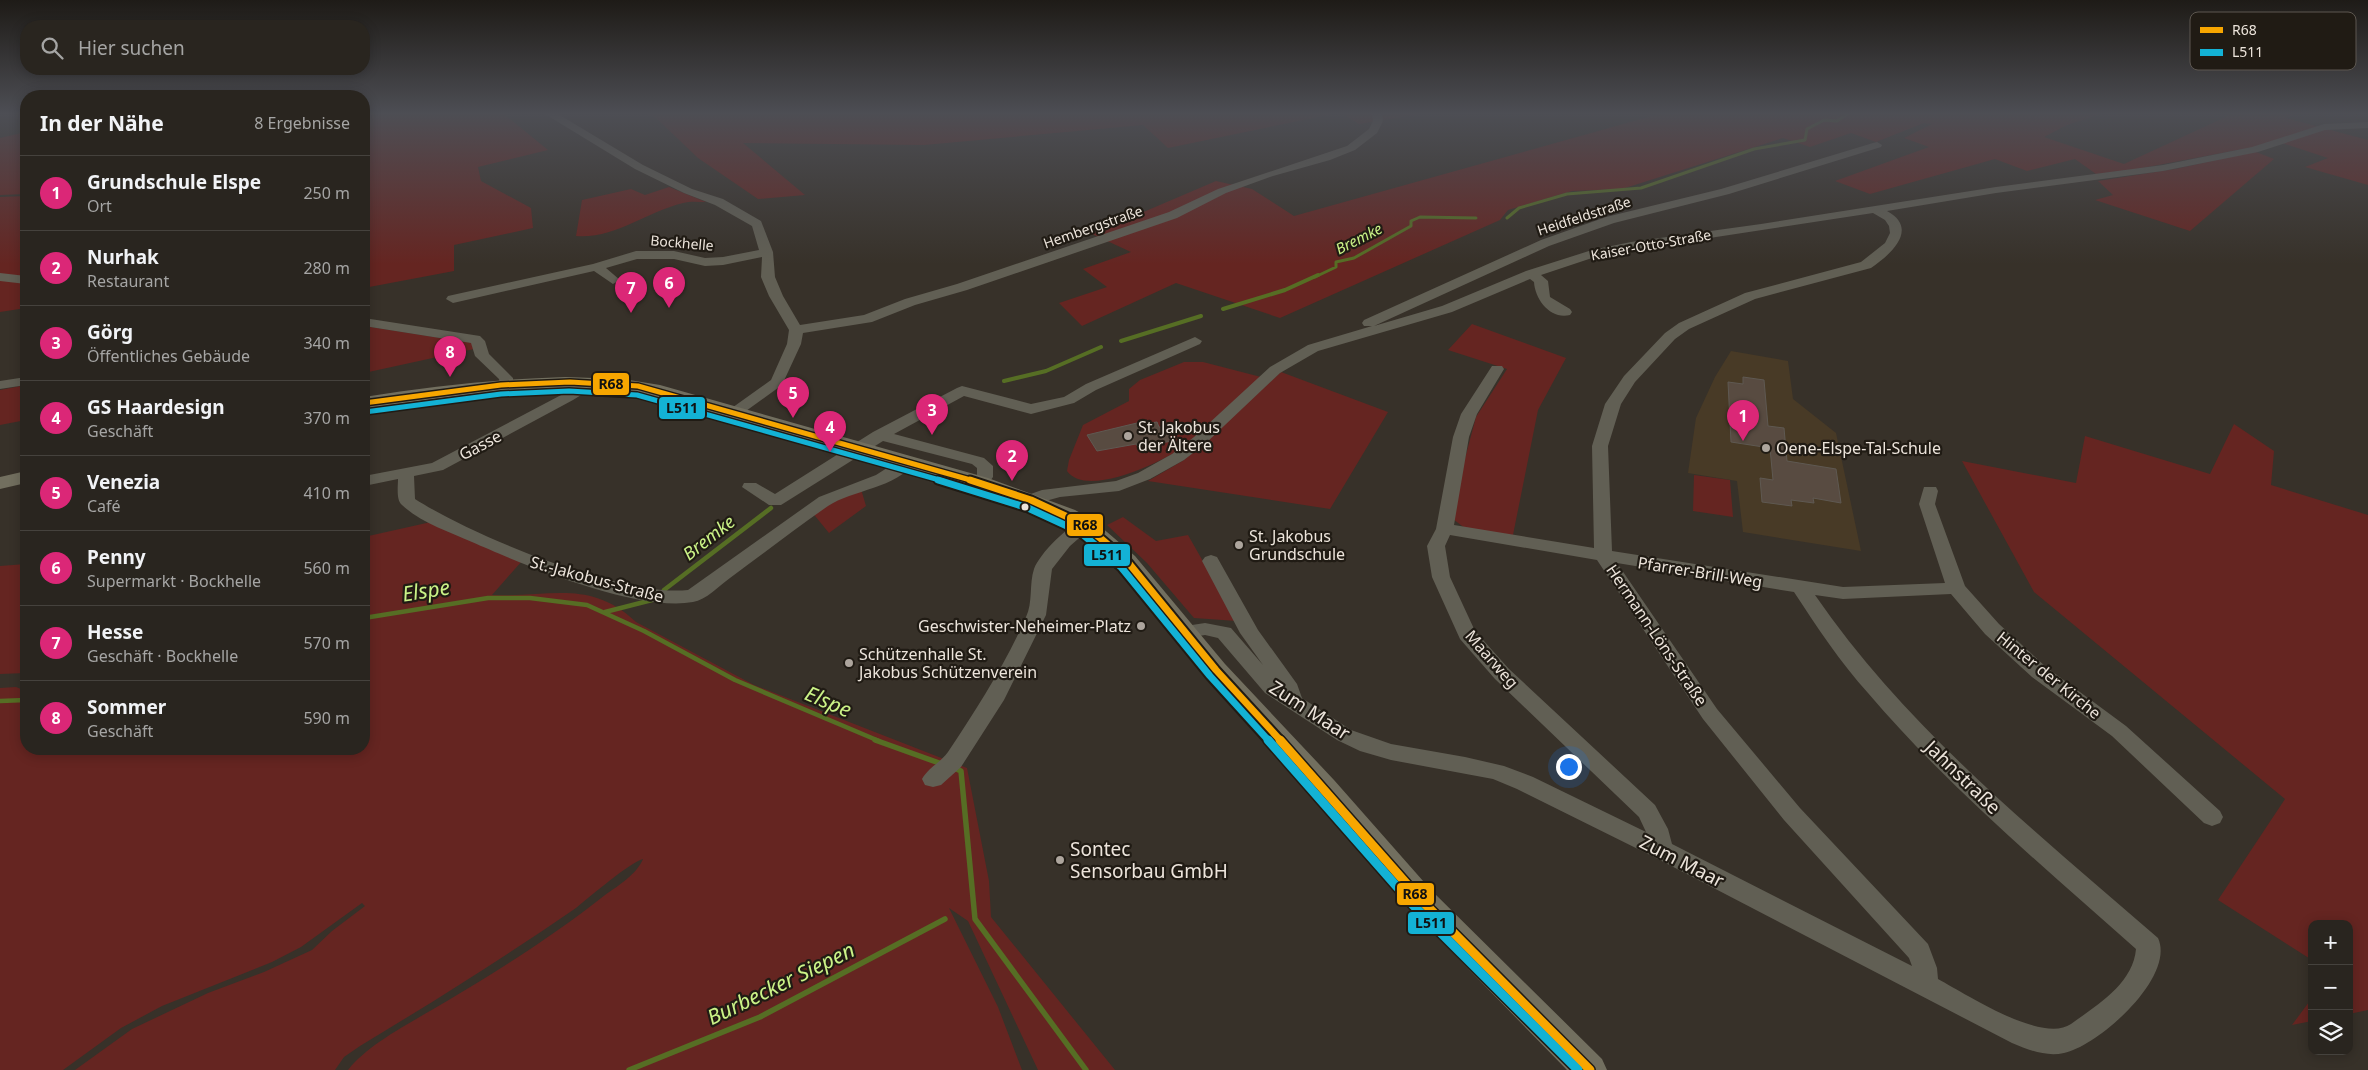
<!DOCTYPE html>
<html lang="de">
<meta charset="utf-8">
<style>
:root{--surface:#29251f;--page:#35312c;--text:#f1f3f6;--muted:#a5a5a4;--line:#45423d;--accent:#db2777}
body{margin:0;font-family:"Noto Sans",sans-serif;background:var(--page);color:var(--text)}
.controls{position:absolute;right:15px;bottom:15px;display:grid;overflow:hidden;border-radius:10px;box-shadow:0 2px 12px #0003}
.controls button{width:45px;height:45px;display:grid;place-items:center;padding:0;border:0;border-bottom:1px solid var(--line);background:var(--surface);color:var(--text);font:25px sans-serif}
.you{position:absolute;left:1568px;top:766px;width:18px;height:18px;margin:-12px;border:4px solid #fff;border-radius:50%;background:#1a73e8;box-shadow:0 0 0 8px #1a73e833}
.badge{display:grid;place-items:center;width:32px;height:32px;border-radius:50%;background:var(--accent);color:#fff;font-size:16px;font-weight:700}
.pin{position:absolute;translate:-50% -41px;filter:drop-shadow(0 1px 2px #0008)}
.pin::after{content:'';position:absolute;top:26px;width:18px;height:15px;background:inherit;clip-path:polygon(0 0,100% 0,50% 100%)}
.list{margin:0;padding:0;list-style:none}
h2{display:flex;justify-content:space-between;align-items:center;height:65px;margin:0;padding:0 20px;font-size:21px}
h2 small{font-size:16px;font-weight:400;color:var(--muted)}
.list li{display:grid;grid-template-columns:32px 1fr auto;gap:15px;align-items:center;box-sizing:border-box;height:75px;padding:0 20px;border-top:1px solid var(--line)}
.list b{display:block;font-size:19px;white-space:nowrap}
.list p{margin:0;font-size:16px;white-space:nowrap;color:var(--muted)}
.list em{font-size:16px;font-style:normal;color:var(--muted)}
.icon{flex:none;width:28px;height:28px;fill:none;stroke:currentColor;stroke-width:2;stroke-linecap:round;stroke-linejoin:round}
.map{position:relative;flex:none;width:2368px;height:1070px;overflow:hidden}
.search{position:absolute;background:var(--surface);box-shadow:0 2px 12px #0003;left:20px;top:20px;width:350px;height:55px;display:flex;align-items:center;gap:12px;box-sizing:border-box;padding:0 18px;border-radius:20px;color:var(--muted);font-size:19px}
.panel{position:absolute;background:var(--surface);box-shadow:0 2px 12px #0003;left:20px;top:90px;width:350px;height:665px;border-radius:20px}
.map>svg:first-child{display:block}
</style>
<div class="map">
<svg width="2368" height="1070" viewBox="0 0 2368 1070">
<rect width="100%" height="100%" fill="#373129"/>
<!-- built -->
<path fill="#483a26" d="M1731 351 1788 361 1793 399 1836 433 1861 551 1743 532 1737 481 1688 473 1696 418 1715 377Z"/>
<!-- green -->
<path fill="#652521" d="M364 114H504L548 150 478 167 481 181 531 208 533 228 454 245V271L364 288Z
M650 114H1332L1168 148 1143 125 924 145 743 143 805 195 758 199 698 158 654 116Z
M1343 114H1420L1359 124Z
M1659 114H2100L2067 125 2044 137 2124 164 2232 114H2293L2286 118 2368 140V185L2305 167 2328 158 2282 143 2256 152 2274 159 2190 231 2095 200 2113 195 2098 181 2175 169 2254 152 2243 149 2137 169 2096 174 2075 159 2027 171 1995 159 1870 194 1835 181 1929 147 1904 138 1932 124 1924 123 1876 142 1851 133 1810 147 1783 138 1622 189 1572 191 1508 210 1500 220 1280 318 1176 283 1082 326 1059 303 1107 287 1083 269 1131 252 1092 234 1216 181 1252 189 1294 216Z
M26 132V194L0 195V138Z
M669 187 706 202C699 202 690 201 683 203 646 212 615 239 576 236L582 200 631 189 645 195Z
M26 196V308L0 312V197Z
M1472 324 1566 358 1538 410 1513 535 1466 529 1453 519 1460 477 1476 417 1507 369 1448 350Z
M364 326 473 343 474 349 364 373Z
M1184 362H1203L1261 377C1241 397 1213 428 1191 443 1169 458 1088 500 1067 471L1069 460 1083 425 1129 401V389L1140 380Z
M1281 372 1388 412 1330 509 1148 481 1184 460Z
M26 385V420L0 425V390Z
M2234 424 2274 451 2271 485 2368 515V1010L2349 1014V924H2312V960L2218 900 2285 799 2034 592 1962 461 2076 483 2085 436 2210 474Z
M1694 475 1730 480 1733 517 1693 511Z
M861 489 866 506 829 533 811 511Z
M1123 517 1156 541 1188 535 1237 621 1194 618 1147 563 1107 525Z
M431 522 522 561 492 595C549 598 589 578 636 622L754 685 967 768 989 881 991 917 1115 1070H1038L968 921 949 908 998 1007 1022 1070H348C370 1042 416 1020 447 1001 501 969 556 934 605 895 618 886 637 874 643 859 629 863 591 896 576 908 506 956 433 1002 360 1046L344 1057 335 1070H75L132 1029 208 993 264 972 312 950 332 931 365 906 362 903 301 947 272 962 162 1006 121 1028 63 1070H0V688L16 687 26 691V749H364V537Z
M26 564V673L0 674V566Z
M2312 998V1021L2292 1025Z"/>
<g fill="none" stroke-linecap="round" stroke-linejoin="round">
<!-- stream-far3 -->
<path stroke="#566e24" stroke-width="3" d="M1507 218 1519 208 1567 194 1641 188 1754 149 1805 140 1807 129 1824 120 1837 121 1847 114
M1315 277 1336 267V262L1354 258 1411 226V221L1420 217 1476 218"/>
<!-- stream-far2 -->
<path stroke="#566e24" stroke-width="4" d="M1223 309 1285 290 1318 275
M1121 341 1201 316
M1004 381 1046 371 1101 347"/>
<!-- stream-far1 -->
<path stroke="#566e24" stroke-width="4.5" d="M664 590 771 508
M605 612 652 600
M364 618 488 598H530L587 605 644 631 735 680 879 741
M0 701 26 700"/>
<!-- stream -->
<path stroke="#566e24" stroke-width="5.5" d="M875 740 942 764
M954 768 961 771 975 919 1086 1070
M629 1070 760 1017 945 919"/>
</g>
<!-- building -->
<path fill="#584b41" stroke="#5f5952" d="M1743 377 1764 380 1768 426 1784 428 1787 461 1836 469 1841 503 1813 498 1814 503 1791 500 1792 506 1762 502 1760 478 1773 480 1770 448 1731 442 1728 382 1743 384Z
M1141 422 1143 424 1157 422 1159 427 1165 428 1172 441 1138 447 1136 444 1097 451 1087 435Z"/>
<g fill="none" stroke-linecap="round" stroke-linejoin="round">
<!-- minor -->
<path fill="#615f54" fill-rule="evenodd" d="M545 114H558L643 165 692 189 723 199 761 221 773 252 775 277 783 296 800 325 864 315 905 299 957 284 1169 212 1218 189 1347 146 1369 129 1373 121 1372 114H1382L1383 121 1377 133 1355 150 1330 160 1273 176 1226 193 1177 218 967 290 915 305 872 322 803 333 801 344 782 385 739 416H729L726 413 729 410 771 380 787 344 789 330 769 296 761 277 762 257 723 265 705 266 674 259H637L606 268 620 280 613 284 594 271 453 303 446 299 448 296 593 264 636 251H674L705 258 723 257 759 250 752 226 715 205 684 193 635 169Z
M2368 122V128L2325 130 2258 152 2163 171 1996 193 1887 211C1920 229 1890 255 1871 268L1755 299 1689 329 1675 339 1635 382 1621 404 1608 446 1612 551 1843 587 1945 583 1919 504 1924 487H1936L1938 491 1935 504 1965 586 1999 624 2046 667 2126 726 2220 811 2223 817 2220 823 2212 826 2204 823 2112 736 2032 677 1985 634 1951 594 1843 599 1815 595C1908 730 2035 831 2158 938 2176 977 2098 1046 2064 1053 2046 1057 2029 1050 2012 1043L1654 857 1517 789 1493 779 1391 760 1360 751 1337 740 1265 693 1218 638 1205 635 1186 638 1179 637 1176 632 1179 627 1205 623 1231 628 1263 665 1240 633 1202 561 1205 557 1211 555 1217 557 1258 630 1297 684 1302 698 1351 730 1391 744 1465 757 1504 766 1533 777 1646 832 1639 817 1495 679 1460 639 1432 577 1427 546 1436 529 1453 437 1461 414 1492 366H1502L1504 369 1477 414 1469 437 1454 525 1594 548 1592 446 1605 404 1624 376 1665 333 1679 323 1745 293 1861 262 1885 243 1890 233 1889 226 1885 220 1873 213 1631 250 1595 257 1541 275 1548 281 1550 297 1570 309 1572 312 1570 315C1551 320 1535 300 1534 282L1530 279 1452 312 1318 351 1280 373 1206 443 1184 460 1150 479 1119 491 1060 497 1031 505 1025 504 1023 500 1025 496 1042 490 1116 481 1138 473 1172 454 1194 437 1270 367 1308 345 1372 326H1364L1362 323 1364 320 1541 240 1606 217 1721 189 1873 143 1877 142 1882 145 1881 147 1729 194 1614 223 1549 246 1374 326 1442 306 1526 271 1592 250 1631 242 1761 224 1996 187 2163 165 2252 147 2324 124ZM1450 535 1597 560 1703 719 1784 820 1909 958 1912 966 1672 844 1668 829 1655 805 1509 669 1475 631 1450 577 1445 546ZM1617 563 1794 592C1817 627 1840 662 1868 693 1948 787 2044 867 2136 949 2133 984 2097 1005 2071 1024 2042 1044 1966 994 1938 979L1937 968 1928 944 1800 808 1717 709Z
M0 273 26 276V284L0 281Z
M364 318 480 336 485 341 489 354 513 378V386L506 390 501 389 499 379 475 356 471 343 364 326Z
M1195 337 1202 341 1200 344 1096 390 1074 403 1031 414 964 396 894 434 984 458 993 466V477L986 487H974L972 483 977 476V468L972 464 883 441 781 505H769L742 487 744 483H756L775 494 873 432 957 388 962 386 1031 404 1064 397 1086 384Z
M26 377V385L0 389V381Z
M585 379 592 383 586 392 573 400 443 470 414 476 415 499C473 536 621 597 688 590L819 497 876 475 901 459H913L915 462C897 488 852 490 828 506 795 529 763 554 730 578 719 586 706 600 693 602 637 612 524 565 472 542 449 532 420 522 402 505 396 500 398 487 398 479L364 486V476L432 463 563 394 576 386 580 380Z
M1085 520 1091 521 1094 525 1070 546 1052 569 1046 615 1004 700 961 767 941 785 933 787 925 785 922 779C928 768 941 762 948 752 977 708 1005 665 1026 617 1033 603 1029 584 1034 569 1040 553 1069 524 1085 520Z"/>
<!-- major -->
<path fill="#726f5f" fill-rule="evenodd" d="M565 377 623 379 660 385 988 478 1075 510 1093 520 1135 556 1225 664 1334 780 1431 890 1602 1059 1607 1070H1567L1409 908 1314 796 1207 676 1119 566 1077 530 1059 520 1023 505 972 488 638 392C547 381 454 396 364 409V397C430 386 497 379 565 377Z
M26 471V483L0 489V477Z"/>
<defs>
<path id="bus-1-far2" d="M364 403 501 385 570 382 638 386 974 481"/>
<path id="bus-1-far1" d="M970 480 1031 500 1085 525 1127 561 1216 670 1281 741"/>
<path id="bus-1" d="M1280 740 1420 899 1590 1070"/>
<path id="bus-2-far2" d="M365 412 501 394 569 391 637 395 943 481"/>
<path id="bus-2-far1" d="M938 480 1028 508 1080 532 1121 567 1210 676 1269 741"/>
<path id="bus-2" d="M1268 740 1413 905 1578 1070"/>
</defs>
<!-- bus-1-far2 casing -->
<use href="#bus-1-far2" stroke="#201b14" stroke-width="8"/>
<!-- bus-1-far1 casing -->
<use href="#bus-1-far1" stroke="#201b14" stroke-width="11"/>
<!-- bus-1 casing -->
<use href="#bus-1" stroke="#201b14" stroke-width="12"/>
<!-- bus-2-far2 casing -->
<use href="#bus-2-far2" stroke="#201b14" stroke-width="8"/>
<!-- bus-2-far1 casing -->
<use href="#bus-2-far1" stroke="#201b14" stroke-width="11"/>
<!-- bus-2 casing -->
<use href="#bus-2" stroke="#201b14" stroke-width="12"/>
<!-- bus-1-far2 -->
<use href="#bus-1-far2" stroke="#f7a600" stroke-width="5"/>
<!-- bus-1-far1 -->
<use href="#bus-1-far1" stroke="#f7a600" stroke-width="7"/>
<!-- bus-1 -->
<use href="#bus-1" stroke="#f7a600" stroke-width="9"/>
<!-- bus-2-far2 -->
<use href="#bus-2-far2" stroke="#13b2d5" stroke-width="5"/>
<!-- bus-2-far1 -->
<use href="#bus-2-far1" stroke="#13b2d5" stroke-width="7"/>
<!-- bus-2 -->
<use href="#bus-2" stroke="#13b2d5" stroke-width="9"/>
</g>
<!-- sky -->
<linearGradient id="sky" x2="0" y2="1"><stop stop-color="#1e1b17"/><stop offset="0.43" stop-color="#4d4e54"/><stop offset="1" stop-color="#4d4e54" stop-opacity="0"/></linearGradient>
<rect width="2368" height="264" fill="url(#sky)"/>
<!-- markers -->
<g fill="#ada59d" stroke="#201b14" stroke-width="2">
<circle cx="1128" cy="436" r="5"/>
<circle cx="1766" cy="448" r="5"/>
<circle cx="1239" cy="545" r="5"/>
<circle cx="1141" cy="626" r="5"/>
<circle cx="849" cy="663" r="5"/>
<circle cx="1060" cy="860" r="5"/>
</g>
<circle fill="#ece4db" stroke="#201b14" stroke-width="2" cx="1025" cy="507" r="4.5"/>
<g text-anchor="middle" stroke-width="4.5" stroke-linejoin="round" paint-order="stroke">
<!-- far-street labels -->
<g font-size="14" fill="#ece4db" stroke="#201b14">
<text transform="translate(1584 216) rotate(-18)" y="5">Heidfeldstraße</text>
<text transform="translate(1093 227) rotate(-19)" y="5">Hembergstraße</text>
<text transform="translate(682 243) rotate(5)" y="5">Bockhelle</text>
<text transform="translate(1651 245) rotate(-10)" y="5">Kaiser-Otto-Straße</text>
</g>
<!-- far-water labels -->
<g font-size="15" font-style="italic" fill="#cbf387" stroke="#201b14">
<text transform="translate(1359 239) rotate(-27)" y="5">Bremke</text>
</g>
<!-- poi labels -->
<g font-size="16" fill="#ece4db" stroke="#201b14" text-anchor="start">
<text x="1138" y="433">St. Jakobus<tspan x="1138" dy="18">der Ältere</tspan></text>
<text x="1776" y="454">Oene-Elspe-Tal-Schule</text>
<text x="1249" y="542">St. Jakobus<tspan x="1249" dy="18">Grundschule</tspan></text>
<text x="1131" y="632" text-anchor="end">Geschwister-Neheimer-Platz</text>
<text x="859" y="660">Schützenhalle St.<tspan x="859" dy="18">Jakobus Schützenverein</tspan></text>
</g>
<!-- street labels -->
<g font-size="16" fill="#ece4db" stroke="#201b14">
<text transform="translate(480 445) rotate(-28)" y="6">Gasse</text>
<text transform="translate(1700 572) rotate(9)" y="6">Pfarrer-Brill-Weg</text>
<text transform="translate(597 579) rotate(15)" y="6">St.-Jakobus-Straße</text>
<text transform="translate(1657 635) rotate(56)" y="6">Hermann-Löns-Straße</text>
<text transform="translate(1492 659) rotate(49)" y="6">Maarweg</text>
<text transform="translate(2049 675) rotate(39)" y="6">Hinter der Kirche</text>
</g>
<!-- water labels -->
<g font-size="18" font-style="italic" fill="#cbf387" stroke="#201b14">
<text transform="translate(709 538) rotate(-38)" y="6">Bremke</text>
</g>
<!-- near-street labels -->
<g font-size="19" fill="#ece4db" stroke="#201b14">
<text transform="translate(1310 710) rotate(33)" y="7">Zum Maar</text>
<text transform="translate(1963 777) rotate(44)" y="7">Jahnstraße</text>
<text transform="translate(1682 861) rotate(27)" y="7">Zum Maar</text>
</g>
<!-- near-poi labels -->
<g font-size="19" fill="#ece4db" stroke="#201b14" text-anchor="start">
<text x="1070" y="856">Sontec<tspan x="1070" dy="22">Sensorbau GmbH</tspan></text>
</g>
<!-- near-water labels -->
<g font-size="21" font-style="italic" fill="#cbf387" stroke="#201b14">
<text transform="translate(426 591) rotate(-9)" y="7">Elspe</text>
<text transform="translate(828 702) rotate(23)" y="7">Elspe</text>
<text transform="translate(781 984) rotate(-26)" y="7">Burbecker Siepen</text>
</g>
</g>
<!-- legend -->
<rect x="2190" y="12" width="166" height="58" rx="8" fill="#201b14" stroke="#5d5750" stroke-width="1"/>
<rect x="2200" y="27" width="23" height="6" fill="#f7a600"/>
<rect x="2200" y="49" width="23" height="7" fill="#13b2d5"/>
<g font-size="14" fill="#ece4db">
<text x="2232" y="35">R68</text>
<text x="2232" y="57">L511</text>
</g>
<g stroke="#201b14" stroke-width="2">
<rect x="592" y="372" width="38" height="24" rx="5" fill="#f7a600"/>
<rect x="658" y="396" width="48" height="24" rx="5" fill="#13b2d5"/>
<rect x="1066" y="513" width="38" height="24" rx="5" fill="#f7a600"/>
<rect x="1083" y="543" width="48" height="24" rx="5" fill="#13b2d5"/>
<rect x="1396" y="882" width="39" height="24" rx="5" fill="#f7a600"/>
<rect x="1407" y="911" width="48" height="24" rx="5" fill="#13b2d5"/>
</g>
<g font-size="14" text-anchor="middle" font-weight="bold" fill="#111">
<text x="611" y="389">R68</text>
<text x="682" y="413">L511</text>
<text x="1085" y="530">R68</text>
<text x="1107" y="560">L511</text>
<text x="1415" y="899">R68</text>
<text x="1431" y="928">L511</text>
</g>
</svg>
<div class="controls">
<button>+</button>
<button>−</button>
<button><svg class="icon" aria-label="layers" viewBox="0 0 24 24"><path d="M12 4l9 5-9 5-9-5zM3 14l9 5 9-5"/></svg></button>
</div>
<div class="you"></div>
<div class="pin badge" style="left:1743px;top:441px">1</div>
<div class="pin badge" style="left:1012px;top:481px">2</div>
<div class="pin badge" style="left:932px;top:435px">3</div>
<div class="pin badge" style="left:830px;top:452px">4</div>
<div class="pin badge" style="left:793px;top:418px">5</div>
<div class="pin badge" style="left:669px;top:308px">6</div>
<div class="pin badge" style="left:631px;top:313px">7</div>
<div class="pin badge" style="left:450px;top:377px">8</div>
<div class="search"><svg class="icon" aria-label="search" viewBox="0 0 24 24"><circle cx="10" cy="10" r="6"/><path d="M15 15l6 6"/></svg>Hier suchen</div>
<section class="panel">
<h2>In der Nähe<small>8 Ergebnisse</small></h2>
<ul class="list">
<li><span class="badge">1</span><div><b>Grundschule Elspe</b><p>Ort</p></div><em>250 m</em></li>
<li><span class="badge">2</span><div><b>Nurhak</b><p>Restaurant</p></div><em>280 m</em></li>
<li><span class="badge">3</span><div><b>Görg</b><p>Öffentliches Gebäude</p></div><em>340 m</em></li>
<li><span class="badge">4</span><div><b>GS Haardesign</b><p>Geschäft</p></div><em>370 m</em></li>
<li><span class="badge">5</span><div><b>Venezia</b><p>Café</p></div><em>410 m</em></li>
<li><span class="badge">6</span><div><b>Penny</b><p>Supermarkt · Bockhelle</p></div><em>560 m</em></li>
<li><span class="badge">7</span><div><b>Hesse</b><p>Geschäft · Bockhelle</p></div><em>570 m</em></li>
<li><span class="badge">8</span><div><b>Sommer</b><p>Geschäft</p></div><em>590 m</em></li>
</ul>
</section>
</div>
